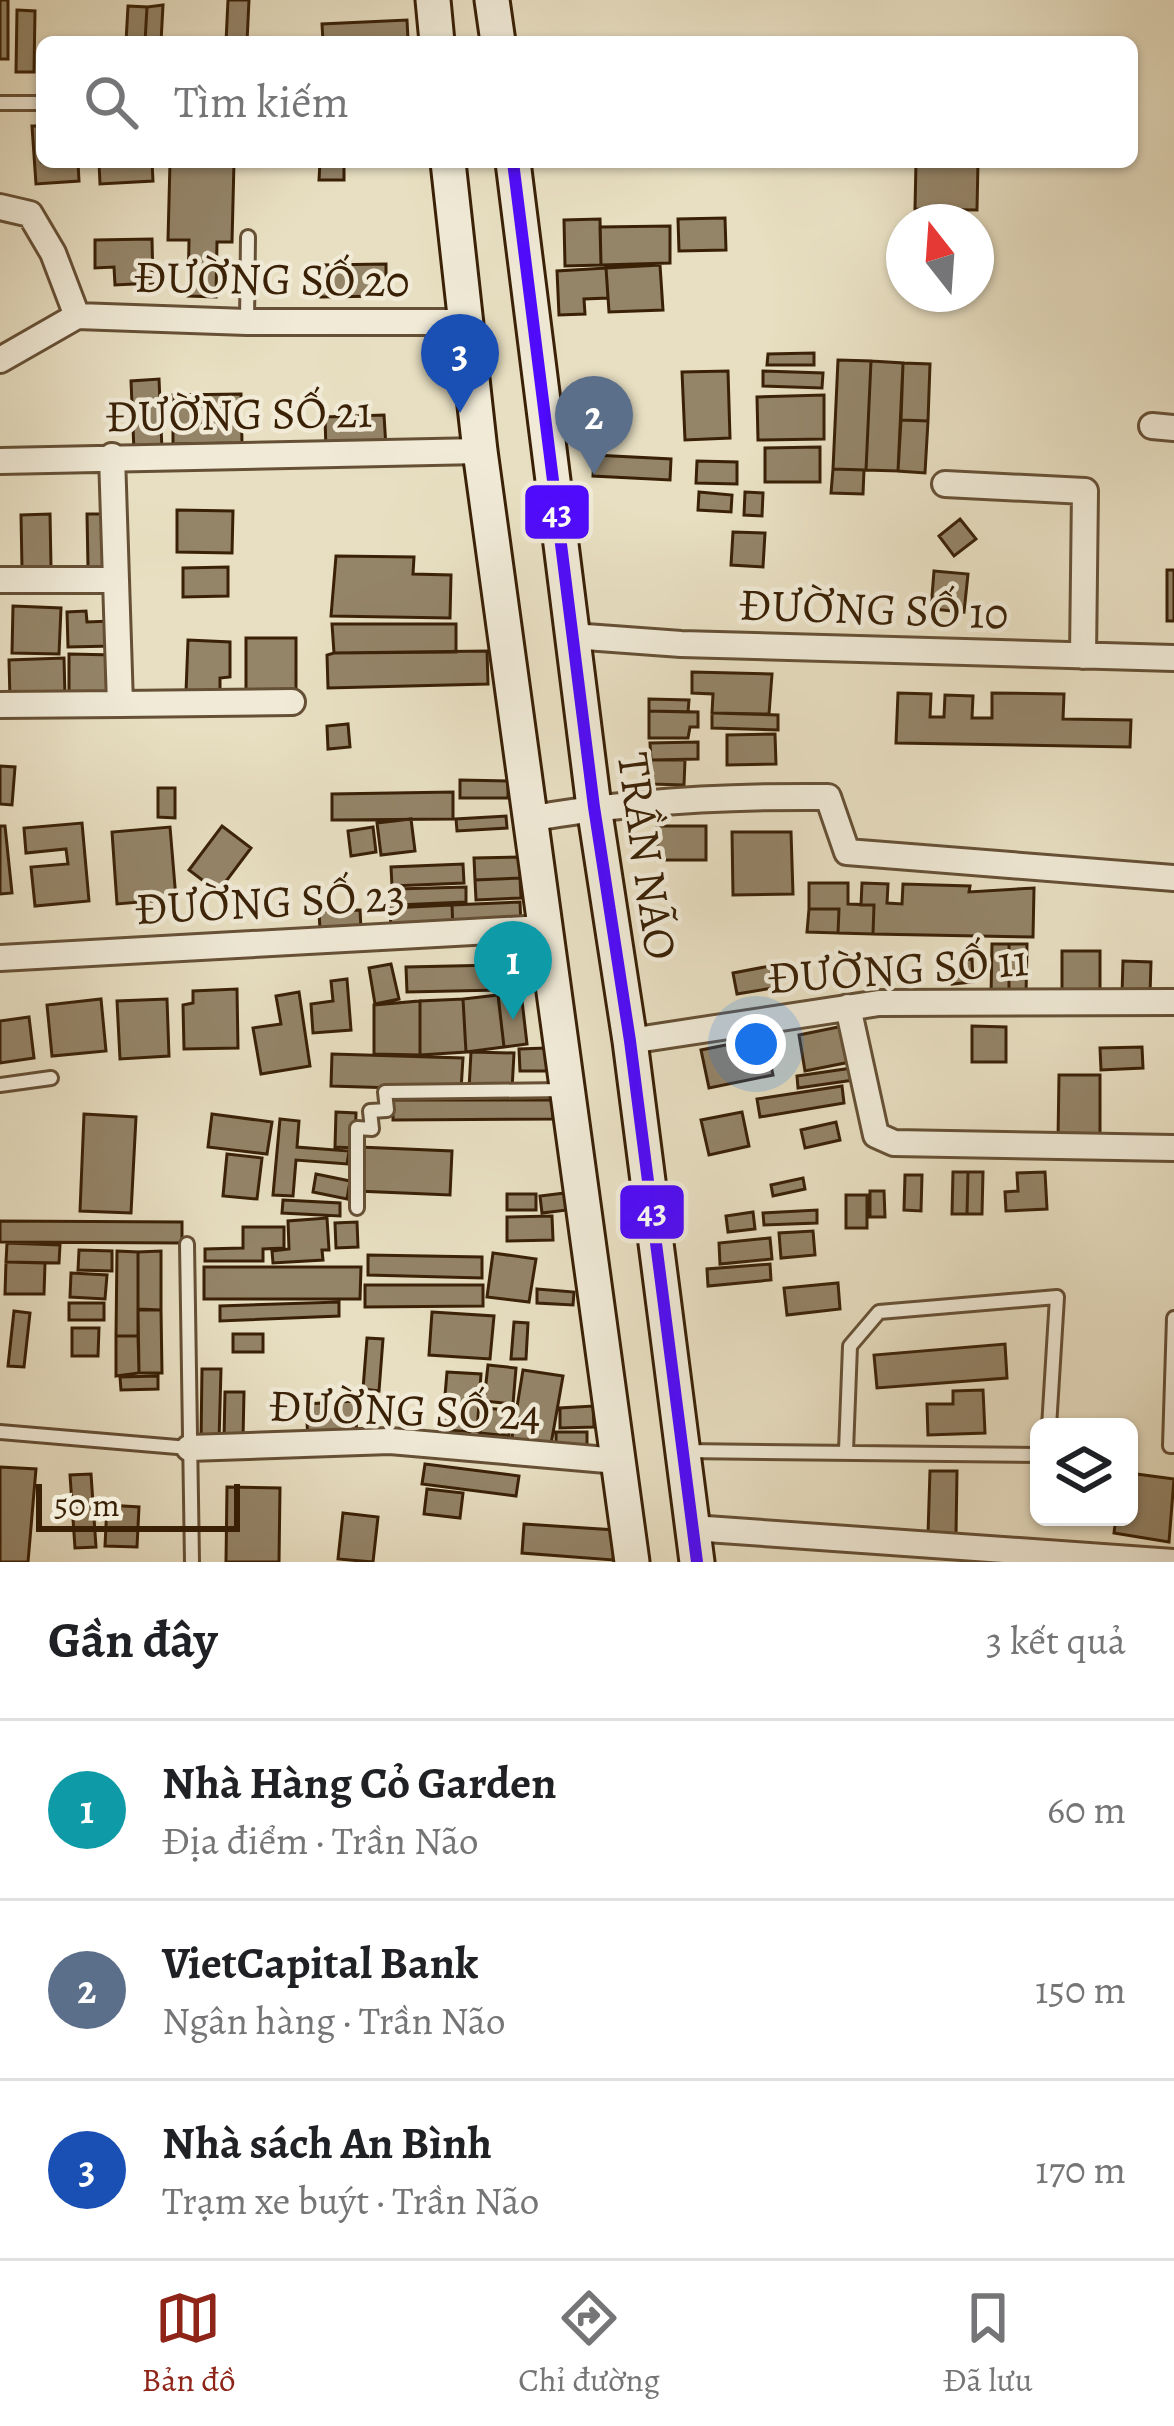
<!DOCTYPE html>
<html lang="vi">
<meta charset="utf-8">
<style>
:root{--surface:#fff;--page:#f2f2f2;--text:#202124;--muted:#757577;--line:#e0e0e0;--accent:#8f2418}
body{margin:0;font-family:Alegreya,serif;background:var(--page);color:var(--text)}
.controls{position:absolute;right:36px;bottom:36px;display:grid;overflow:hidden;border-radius:18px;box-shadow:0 3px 9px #0004}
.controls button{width:108px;height:108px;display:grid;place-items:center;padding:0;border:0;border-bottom:3px solid var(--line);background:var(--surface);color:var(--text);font:60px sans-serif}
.compass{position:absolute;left:886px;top:204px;width:108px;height:108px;border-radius:50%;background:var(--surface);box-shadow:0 3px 9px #0004;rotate:343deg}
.scale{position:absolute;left:36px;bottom:30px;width:204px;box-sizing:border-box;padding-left:12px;border:6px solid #3a2106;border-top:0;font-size:33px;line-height:42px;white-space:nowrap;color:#3a2106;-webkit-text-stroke:9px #f0ead7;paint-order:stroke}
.you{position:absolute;left:756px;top:1044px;width:42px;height:42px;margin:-30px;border:9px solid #fff;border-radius:50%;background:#1a73e8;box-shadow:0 0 0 18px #1a73e833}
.badge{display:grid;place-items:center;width:78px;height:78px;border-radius:50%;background:var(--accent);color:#fff;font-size:39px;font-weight:700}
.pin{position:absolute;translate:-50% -99px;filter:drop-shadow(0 3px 6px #0008)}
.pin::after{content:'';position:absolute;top:63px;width:42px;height:36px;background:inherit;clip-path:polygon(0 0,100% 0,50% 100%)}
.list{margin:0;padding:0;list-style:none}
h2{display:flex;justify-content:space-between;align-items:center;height:156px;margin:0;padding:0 48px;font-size:51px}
h2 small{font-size:39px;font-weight:400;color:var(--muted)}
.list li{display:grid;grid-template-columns:78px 1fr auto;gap:36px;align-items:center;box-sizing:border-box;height:180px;padding:0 48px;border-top:3px solid var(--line)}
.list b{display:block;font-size:45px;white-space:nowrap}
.list p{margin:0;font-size:39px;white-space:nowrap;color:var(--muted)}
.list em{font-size:39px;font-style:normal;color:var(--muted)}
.icon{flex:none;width:66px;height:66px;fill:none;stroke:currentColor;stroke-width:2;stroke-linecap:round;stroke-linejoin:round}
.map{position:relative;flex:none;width:1174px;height:1562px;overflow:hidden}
.search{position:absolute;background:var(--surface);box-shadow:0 3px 9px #0004;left:36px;right:36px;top:36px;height:132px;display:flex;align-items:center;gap:30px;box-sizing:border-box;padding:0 42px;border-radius:18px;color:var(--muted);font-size:45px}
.sheet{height:696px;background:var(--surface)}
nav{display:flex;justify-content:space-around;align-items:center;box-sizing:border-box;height:168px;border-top:3px solid var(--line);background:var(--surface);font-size:33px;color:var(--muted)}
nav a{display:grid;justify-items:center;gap:6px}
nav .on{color:var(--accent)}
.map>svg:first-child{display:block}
</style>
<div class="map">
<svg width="1174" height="1562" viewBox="0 0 1174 1562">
<rect width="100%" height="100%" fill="#e8dfc2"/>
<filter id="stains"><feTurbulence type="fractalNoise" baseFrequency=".00167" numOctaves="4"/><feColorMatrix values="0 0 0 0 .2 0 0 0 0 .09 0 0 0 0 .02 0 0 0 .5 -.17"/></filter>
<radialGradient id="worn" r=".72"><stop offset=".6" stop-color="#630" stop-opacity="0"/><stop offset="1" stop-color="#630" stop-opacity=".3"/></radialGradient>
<!-- building -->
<path fill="#948468" stroke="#3a2106" stroke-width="3" d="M0 0H8V59H0Z
M228 0H249L247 42H226Z
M163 5 161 42H145L147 7Z
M128 6 147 7 145 42H126Z
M17 10 35 11 34 72H16Z
M407 20 408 39 323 42 322 24Z
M32 126H42V162H78L79 181 36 184Z
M99 162H152L153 181 100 184Z
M170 162H234L232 242H217L216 297 188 296 189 240H168Z
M320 162H344V180H319Z
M916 162H978L977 210 915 209Z
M725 218 726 250 679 251 678 219Z
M600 219 601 265 565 266 564 220Z
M670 226V263L601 265 600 227Z
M152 239 153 283 115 285 114 267 95 268V240Z
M386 264V296L321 297V265Z
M660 265 663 310 609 312 606 268Z
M606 268 608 298 584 299 585 314 559 315 557 271Z
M814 353V365H767L768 354Z
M838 360 871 361 866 470 833 469Z
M871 361 903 363 898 471 866 470Z
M903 363 930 364 928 421 901 420Z
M728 371 730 438 685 440 682 372Z
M763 371 823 373 822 388 763 386Z
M159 379 162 450 134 451 131 381Z
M241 394 242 443 173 444V395Z
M824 395V439L758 440 757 397Z
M384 415 386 448 326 450 325 417Z
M901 420 928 421 925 473 898 471Z
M820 447V482H765V448Z
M594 455 671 459 670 480 593 476Z
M697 461 737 462V484L696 483Z
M833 469 864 470 863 494 831 493Z
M699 492 732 495 731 512 698 510Z
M745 492 763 493 762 516 744 515Z
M177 510 233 511 232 553 177 552Z
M50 514 51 567 22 568 21 515Z
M87 514H111L112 566 88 567Z
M960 519 976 539 954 556 939 536Z
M733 532 765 533 763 567 731 565Z
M336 556 414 557 413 574 451 575 450 618 331 616Z
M228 567V596L183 597V568Z
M1167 570H1174V621H1167Z
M934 571 968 574 964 612 931 609Z
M13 606 61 608 59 654 12 653Z
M86 611 87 622 111 621 112 646 68 647 67 612Z
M332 624H456V652L334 653Z
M246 638H296V690H246Z
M188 640 230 642V677L220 678V692H186Z
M487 651 488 684 328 688 327 655 334 653Z
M69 654 114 655 108 670 107 697 69 696Z
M64 658 65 697 10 699 9 660Z
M692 672 772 674 769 714 712 713 713 694 692 693Z
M898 693 931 694 930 717H944L945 695 973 696 972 718H992V693L1064 694 1063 719 1131 720 1130 747 896 743Z
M649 699 689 700 688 712 649 711Z
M649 711 698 712V727H690L688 738H649Z
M712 713 778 715V730L712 728Z
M348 724 350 747 328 749 327 726Z
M775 734 776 764 727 765V735Z
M698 742V759L651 760 650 743Z
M651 760H685L684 785 652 784Z
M0 766 15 767 12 805 0 804Z
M460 780 508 781V798H460Z
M158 788H175V818L158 817Z
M453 792V819L332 820V794Z
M506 816 507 828 457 831 456 819Z
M411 819 415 851 381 855 377 823Z
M82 823 89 901 35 906 31 867 68 864 66 849 26 853 24 828Z
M0 826H5L12 893 0 894Z
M222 826 251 848 218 892 189 870Z
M657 826H706V860H657Z
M170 827 176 899 117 904 112 832Z
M373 827 376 852 351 856 348 831Z
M732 832H791L793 894 733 895Z
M520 857V878L475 880 474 858Z
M463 864 464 883 392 886 391 867Z
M520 878 521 898 476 900 475 880Z
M809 883H848V904L874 905 873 934 838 933 839 909H809Z
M862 883 888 884 887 903 902 904 903 884 970 886 969 892 1034 888 1033 937 873 934 874 905H861Z
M466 887V902L397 905V889Z
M520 902 521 926 453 929 452 905Z
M452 905 453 929 391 931 390 908Z
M809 909H839L838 933 807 932Z
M360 910 361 929 320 930 319 911Z
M992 944H1009V997L991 996Z
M1009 944H1027L1026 996 1009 997Z
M1062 951H1100V991H1062Z
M972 959 973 982 952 984 950 960Z
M1123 961 1151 962 1150 995 1122 994Z
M391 964 399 999 375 1004 369 968Z
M498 965 499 990 407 992 406 967Z
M770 966 773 988 737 994 733 973Z
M347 979 351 1030 313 1033 311 1004 333 1001 331 981Z
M237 989 238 1048 184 1049 183 1005 193 1003V991Z
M299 992 310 1066 261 1074 253 1028 281 1024 276 996Z
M521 992 527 1044 504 1047 498 995Z
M498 995 504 1047 466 1052 463 999Z
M101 999 106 1051 52 1056 47 1005Z
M167 999 169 1056 120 1059 117 1001Z
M463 999 466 1052 420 1055V1001Z
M420 1001V1055L374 1054V1005Z
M29 1017 34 1058 0 1063V1021Z
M843 1026 850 1062 805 1071 799 1035Z
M972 1026 1006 1027V1062H972Z
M765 1037 773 1075 709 1088 701 1050Z
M1142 1047 1143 1068 1101 1070 1100 1048Z
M546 1048 547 1071H520L519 1049Z
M471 1052 514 1053 512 1090 469 1089Z
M332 1054 463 1058 461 1090 331 1086Z
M852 1068 854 1080 798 1088 797 1076Z
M1059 1075H1100V1140H1058Z
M842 1086 844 1103 760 1117 757 1099Z
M393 1100H553V1119L393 1120Z
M336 1112 356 1113 355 1148 335 1147Z
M742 1112 749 1146 709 1155 701 1120Z
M84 1114 136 1117 131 1213 80 1211Z
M212 1114 272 1122 267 1154 208 1147Z
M280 1119 299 1121 297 1147 349 1151 347 1164 296 1160 293 1196 273 1195Z
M836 1122 840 1140 805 1148 801 1130Z
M359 1147 452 1151 450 1195 357 1191Z
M227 1154 262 1158 257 1199 223 1196Z
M953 1172H968L967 1214H952Z
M968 1172H983L982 1214H967Z
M1045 1172 1047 1209 1006 1211 1005 1192 1018 1191 1017 1173Z
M316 1174 350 1181 347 1199 313 1192Z
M905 1175H922L921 1211 904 1210Z
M803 1178 805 1189 773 1196 771 1185Z
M870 1191H884L885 1217H870Z
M565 1193 567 1210 542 1213 540 1196Z
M507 1194H536V1210H507Z
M846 1195H867V1228H846Z
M283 1200 340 1203V1216L282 1213Z
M817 1210V1223L764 1225 763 1213Z
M753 1212 755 1229 728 1232 726 1216Z
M552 1216 553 1240 507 1241V1217Z
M327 1218 329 1250H322L323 1260 273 1263 272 1251 289 1249 288 1221Z
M0 1221 182 1222V1243L0 1242Z
M357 1222 358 1247 336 1248 335 1223Z
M243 1227H284V1248L263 1249V1261H205V1249L243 1248Z
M813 1231 815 1255 781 1258 779 1233Z
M770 1238 772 1259 720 1264 719 1243Z
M7 1243 60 1245 59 1263 6 1262Z
M79 1250 112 1251V1271L78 1270Z
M117 1251 138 1252V1336H116Z
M161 1251V1310L138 1309V1252Z
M493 1253 536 1259 529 1302 487 1297Z
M368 1255 482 1257V1278L368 1275Z
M6 1262 45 1263 44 1294H5Z
M770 1264 771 1280 708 1286 707 1269Z
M204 1267H361L360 1299H204Z
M71 1273 107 1275 105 1299 70 1297Z
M838 1283 840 1309 787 1315 784 1288Z
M365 1285H483V1306L365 1307Z
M537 1289 574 1292 573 1305 537 1303Z
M339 1302V1316L220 1321V1306Z
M69 1303H104V1320H69Z
M138 1310H161L162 1373H139Z
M14 1311 30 1313 24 1367 8 1366Z
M432 1312 494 1316 490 1359 429 1355Z
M514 1322 528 1323 526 1359H511Z
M72 1328H99L98 1356H72Z
M233 1334H263V1352H233Z
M116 1336H138L139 1373 116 1376Z
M367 1338 383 1339 379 1391 363 1389Z
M1005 1344 1007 1378 877 1388 874 1355Z
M488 1365 516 1368 513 1404 484 1401Z
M202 1369H221L219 1442H201Z
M523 1370 563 1376 550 1450 511 1444Z
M447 1372 481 1374 477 1432 442 1430Z
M158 1376V1389L121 1390 120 1377Z
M983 1390 985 1433 928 1435 927 1404H953V1391Z
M225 1392H244L243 1439H224Z
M355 1401 357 1437 308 1440 306 1404Z
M593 1406 594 1427 560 1428V1408Z
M483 1408 511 1410 509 1436 480 1433Z
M556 1432H587V1453H556Z
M425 1464 519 1476 516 1496 422 1484Z
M0 1467 36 1469 28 1562H0Z
M930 1471H957L956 1535 928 1534Z
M1129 1473 1174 1479 1169 1542 1114 1533 1116 1517H1129Z
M91 1474 96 1547 75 1548 70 1475Z
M227 1487 280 1488 279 1562H226Z
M427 1489 463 1493 460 1518 424 1514Z
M107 1505 139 1507 137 1547 105 1546Z
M343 1513 378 1517 373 1562 338 1559Z
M524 1524 615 1530 613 1560 522 1553Z"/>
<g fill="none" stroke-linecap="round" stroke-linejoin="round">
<defs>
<path id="service" d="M0 103H42
M247 321 248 237
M0 1085 51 1078
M357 1208V1128L372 1129 370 1111 387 1110 385 1092 565 1090
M187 1244 192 1562
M1174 1318 1170 1446H1174
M0 1432 189 1448
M684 1451 1039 1455
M846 1451 850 1346 879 1312 1057 1297 1049 1427"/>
<path id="minor" d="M0 207 30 214 53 253 77 316
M0 360 77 316 247 322H465
M1152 426 1174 428
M0 461 480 451
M945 484 1085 491 1083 656
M0 580H114
M572 636 681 644 1174 658
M120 704 292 702
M0 705 120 704 112 456
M529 819C629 801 726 796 828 797L847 852 1174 878
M0 958 544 928
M848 1007 876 1135 894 1143 1174 1148
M630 1041 879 1003 1174 1002
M189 1448 390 1441 618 1461
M692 1528 1174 1562"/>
<path id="secondary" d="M433 0 437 42
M492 0 498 42
M448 162 480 451 632 1562
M513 162 594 807 630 1041 697 1562"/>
</defs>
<!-- service casing -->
<use href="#service" stroke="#665035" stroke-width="18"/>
<!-- minor casing -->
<use href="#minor" stroke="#665035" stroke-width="30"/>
<!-- secondary casing -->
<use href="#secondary" stroke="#3a2106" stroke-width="39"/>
<!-- service -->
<use href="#service" stroke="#f0ead7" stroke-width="12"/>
<!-- minor -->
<use href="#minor" stroke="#f0ead7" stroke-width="24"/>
<!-- secondary -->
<use href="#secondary" stroke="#f0ead7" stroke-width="33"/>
<defs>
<path id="bus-1" d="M513 162 594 807 630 1041 697 1562"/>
</defs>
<!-- bus-1 casing -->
<use href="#bus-1" stroke="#f0ead7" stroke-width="21"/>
<!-- bus-1 -->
<use href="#bus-1" stroke="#4f0aff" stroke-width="12"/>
</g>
<g text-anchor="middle" stroke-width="9" stroke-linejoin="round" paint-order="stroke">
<!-- street labels -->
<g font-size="45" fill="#3a2106" stroke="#f0ead7">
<text transform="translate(272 278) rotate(1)" y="16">ĐƯỜNG SỐ 20</text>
<text transform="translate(239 413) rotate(-1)" y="16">ĐƯỜNG SỐ 21</text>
<text transform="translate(874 608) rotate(2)" y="16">ĐƯỜNG SỐ 10</text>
<text transform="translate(648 856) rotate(82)" y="16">TRẦN NÃO</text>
<text transform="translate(270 901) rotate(-3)" y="16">ĐƯỜNG SỐ 23</text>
<text transform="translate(898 968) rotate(-4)" y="16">ĐƯỜNG SỐ 11</text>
<text transform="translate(405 1409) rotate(2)" y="16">ĐƯỜNG SỐ 24</text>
</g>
</g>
<g stroke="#f0ead7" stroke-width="4.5">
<rect x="523" y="483" width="68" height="58" rx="12" fill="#4f0aff"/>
<rect x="618" y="1183" width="68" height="58" rx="12" fill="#4f0aff"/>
</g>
<g font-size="33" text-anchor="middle" font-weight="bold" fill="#fff">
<text x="557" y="524">43</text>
<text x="652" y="1223">43</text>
</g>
<rect width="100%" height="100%" filter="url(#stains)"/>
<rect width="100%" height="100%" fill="url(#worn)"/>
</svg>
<div class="controls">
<button><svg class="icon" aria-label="layers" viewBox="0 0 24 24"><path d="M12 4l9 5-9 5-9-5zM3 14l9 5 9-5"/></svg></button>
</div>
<svg class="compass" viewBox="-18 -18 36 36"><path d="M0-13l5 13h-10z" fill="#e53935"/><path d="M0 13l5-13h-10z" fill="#757577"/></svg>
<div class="scale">50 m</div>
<div class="you"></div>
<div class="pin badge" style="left:513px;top:1020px;background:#0f9aa8">1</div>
<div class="pin badge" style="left:594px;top:475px;background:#5c6f8a">2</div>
<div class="pin badge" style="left:460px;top:413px;background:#1a4fb4">3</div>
<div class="search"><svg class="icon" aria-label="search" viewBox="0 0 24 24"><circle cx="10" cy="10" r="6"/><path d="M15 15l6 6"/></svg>Tìm kiếm</div>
</div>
<section class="sheet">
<h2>Gần đây<small>3 kết quả</small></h2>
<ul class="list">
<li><span class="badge" style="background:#0f9aa8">1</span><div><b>Nhà Hàng Cỏ Garden</b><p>Địa điểm · Trần Não</p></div><em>60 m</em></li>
<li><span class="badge" style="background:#5c6f8a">2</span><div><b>VietCapital Bank</b><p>Ngân hàng · Trần Não</p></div><em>150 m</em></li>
<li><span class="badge" style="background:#1a4fb4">3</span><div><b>Nhà sách An Bình</b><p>Trạm xe buýt · Trần Não</p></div><em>170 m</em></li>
</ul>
</section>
<nav>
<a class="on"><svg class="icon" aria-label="map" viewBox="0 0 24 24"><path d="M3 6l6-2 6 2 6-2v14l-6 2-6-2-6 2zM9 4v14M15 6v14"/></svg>Bản đồ</a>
<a><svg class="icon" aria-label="directions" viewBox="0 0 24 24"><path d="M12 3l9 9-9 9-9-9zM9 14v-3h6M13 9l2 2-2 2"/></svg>Chỉ đường</a>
<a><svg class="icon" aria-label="saved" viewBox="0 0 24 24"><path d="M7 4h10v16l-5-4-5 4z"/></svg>Đã lưu</a>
</nav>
